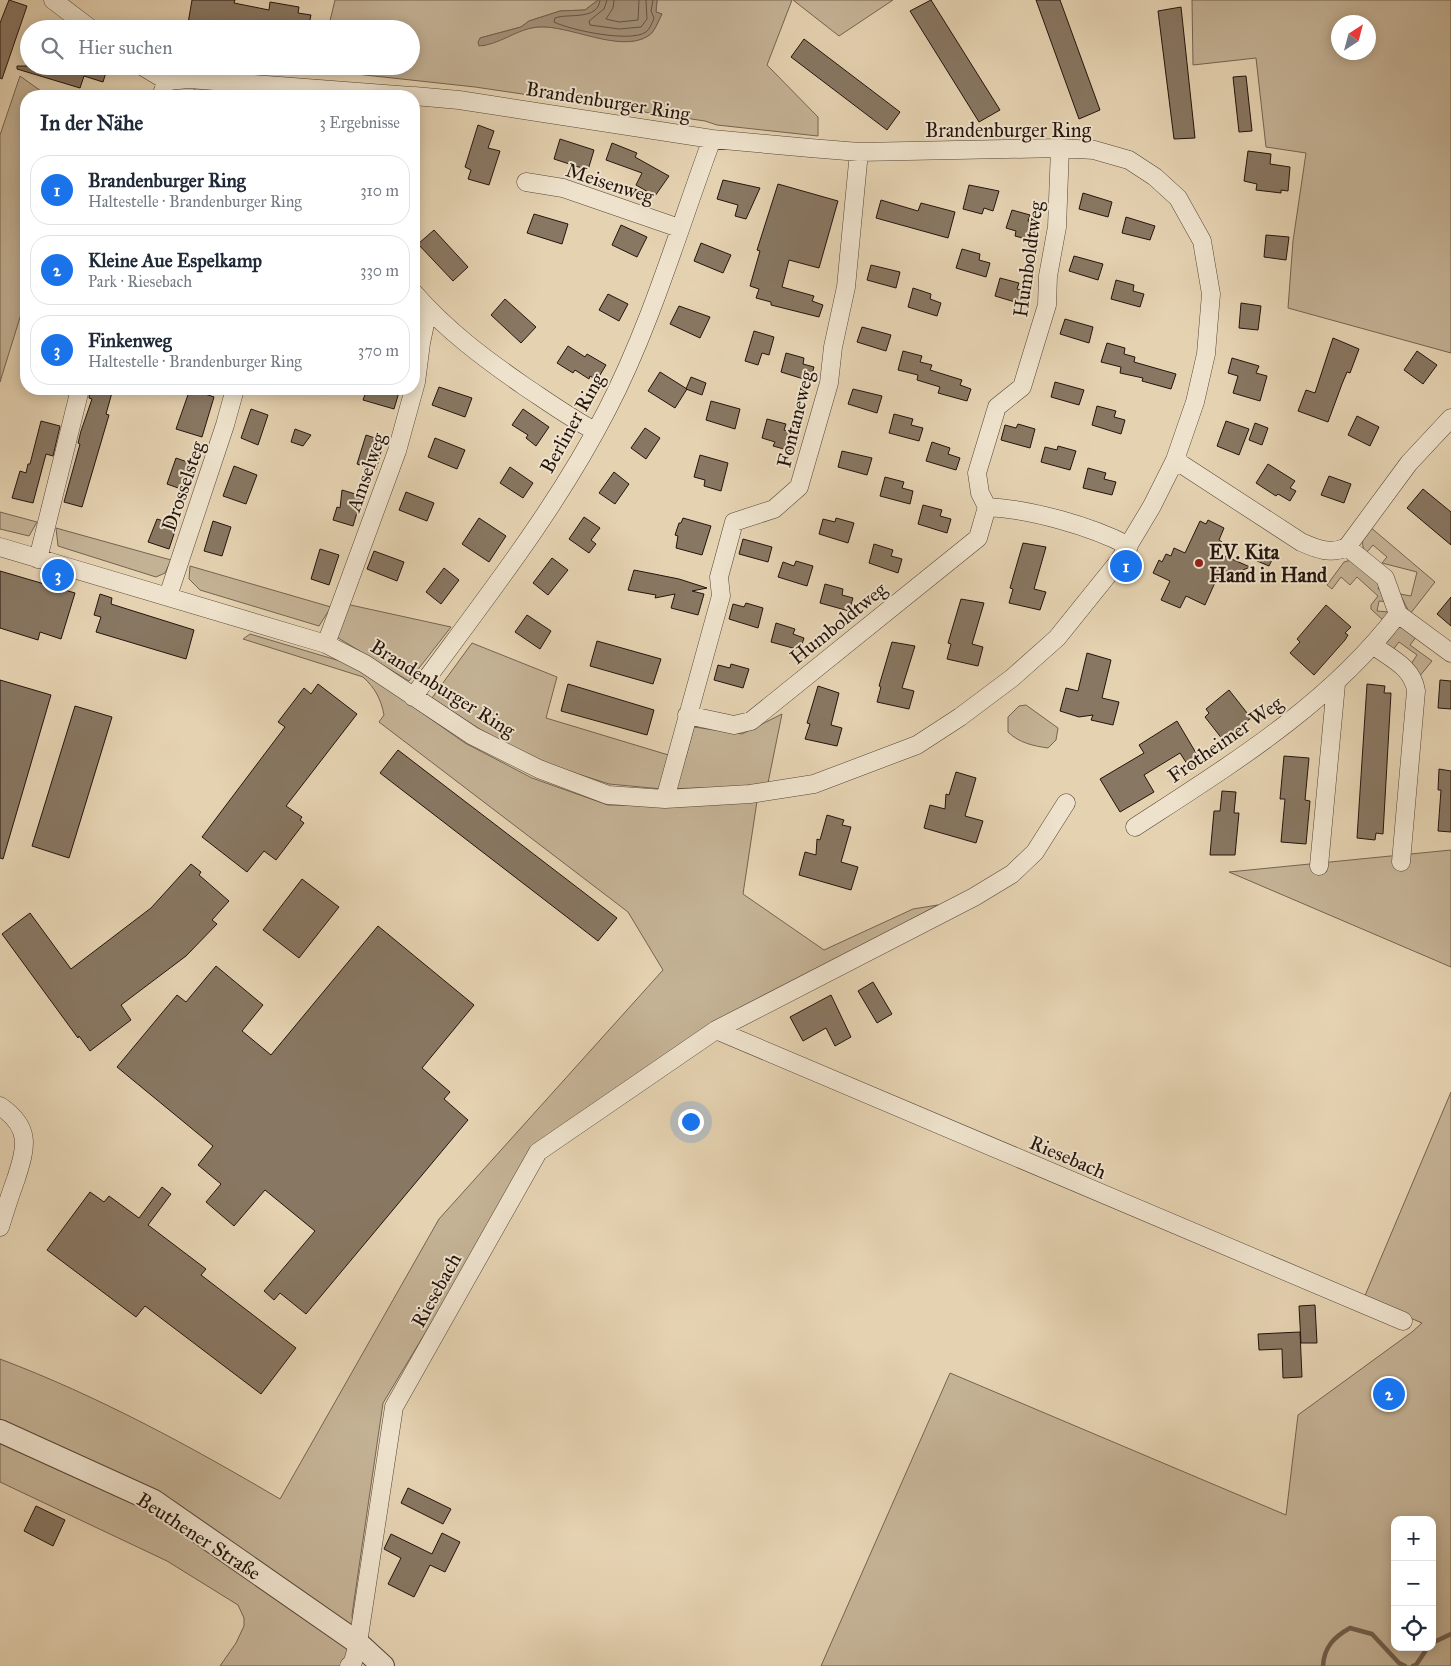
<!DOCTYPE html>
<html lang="de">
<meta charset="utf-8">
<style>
:root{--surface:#fff;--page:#f2f2f3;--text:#1f2937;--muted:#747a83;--line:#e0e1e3;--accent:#1a73e8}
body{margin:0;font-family:"IM FELL Great Primer",serif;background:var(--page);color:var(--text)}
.controls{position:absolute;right:15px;bottom:15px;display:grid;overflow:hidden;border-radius:10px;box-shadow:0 2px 12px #0003}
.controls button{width:45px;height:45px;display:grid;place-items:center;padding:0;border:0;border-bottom:1px solid var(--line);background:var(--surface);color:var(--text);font:25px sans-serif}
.compass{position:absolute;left:1331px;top:15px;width:45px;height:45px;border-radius:50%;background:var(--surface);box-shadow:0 2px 12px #0003;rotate:36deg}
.you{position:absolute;left:690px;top:1121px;width:18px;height:18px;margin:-12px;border:4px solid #fff;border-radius:50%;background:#1a73e8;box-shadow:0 0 0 8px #1a73e833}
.badge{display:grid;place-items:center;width:32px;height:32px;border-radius:50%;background:var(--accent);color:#fff;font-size:16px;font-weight:700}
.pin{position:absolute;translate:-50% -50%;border:2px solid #fff;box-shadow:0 1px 5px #0006}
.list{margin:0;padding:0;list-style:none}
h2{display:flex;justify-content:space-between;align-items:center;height:65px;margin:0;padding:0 20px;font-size:21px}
h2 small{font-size:16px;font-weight:400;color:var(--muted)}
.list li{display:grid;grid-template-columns:32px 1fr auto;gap:15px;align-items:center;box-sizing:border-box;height:70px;margin:0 10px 10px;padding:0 10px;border:1px solid var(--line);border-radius:20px}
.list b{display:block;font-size:19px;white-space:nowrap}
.list p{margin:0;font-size:16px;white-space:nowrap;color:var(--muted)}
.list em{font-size:16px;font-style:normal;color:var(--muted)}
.icon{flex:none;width:28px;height:28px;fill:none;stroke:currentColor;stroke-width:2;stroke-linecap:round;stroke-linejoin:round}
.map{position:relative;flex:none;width:1451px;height:1666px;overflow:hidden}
.search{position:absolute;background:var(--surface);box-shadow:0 2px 12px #0003;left:20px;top:20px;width:400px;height:55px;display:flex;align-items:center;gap:12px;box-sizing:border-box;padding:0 18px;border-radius:28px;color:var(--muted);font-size:19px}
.panel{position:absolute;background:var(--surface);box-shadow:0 2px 12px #0003;left:20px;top:90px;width:400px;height:305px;border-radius:20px}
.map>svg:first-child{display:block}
</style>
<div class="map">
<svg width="1451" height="1666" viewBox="0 0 1451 1666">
<rect width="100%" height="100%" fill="#e5d2b1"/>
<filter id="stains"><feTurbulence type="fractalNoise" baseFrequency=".004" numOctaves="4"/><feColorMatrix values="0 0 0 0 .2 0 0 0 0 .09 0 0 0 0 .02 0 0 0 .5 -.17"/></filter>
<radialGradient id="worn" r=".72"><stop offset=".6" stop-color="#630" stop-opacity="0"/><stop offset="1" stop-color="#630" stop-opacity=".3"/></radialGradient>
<!-- green -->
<path fill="#c4b295" stroke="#746351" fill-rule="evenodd" d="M335 0H598L585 10 560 11 529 21 521 27 480 38 483 46C499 38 521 28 538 27 569 24 621 53 648 36 655 32 658 21 662 14L656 12 657 0H792L767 65 818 117V136L717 125 705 121 475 87 319 70 320 66H411V29H328Z
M793 0H893L839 36Z
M1192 0H1451V353L1288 308 1293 241 1306 153 1266 147 1256 58 1193 65ZM1338 22H1368V52H1338Z
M20 76 48 96H26V298L0 382V135Z
M196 87 298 96H196L191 94Z
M0 512 37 522 29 536 0 529Z
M1369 526 1435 582 1410 614 1400 594 1411 596 1417 572 1382 563 1387 557 1373 545 1366 553C1359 542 1364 536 1369 526Z
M56 528 171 560 165 573 156 577 58 546Z
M1351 560 1380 581 1378 589 1385 591 1390 602 1379 601 1377 611 1389 612 1385 622 1371 609V605L1378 596 1357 577 1350 585 1341 577 1332 589 1327 585 1344 562Z
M190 566 331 607 319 626 200 590 189 579Z
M346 604 451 627 409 681 335 636Z
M1401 624 1417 636 1410 645 1432 661 1419 677 1411 664 1417 655 1399 642 1392 651 1385 645Z
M250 634 340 661 361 670 465 743 532 778 608 805 678 806 757 801 743 894 824 950 913 909 938 905 726 1020 536 1149 383 1403 352 1615 357 1666H220L236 1643 244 1626V1618L238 1605 167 1561 0 1482V1359C98 1396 190 1446 280 1499L439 1219 663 970 628 912 379 722 384 715C381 699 375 688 363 677L243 639Z
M472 643 557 677 546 718 685 760 694 727 742 734 782 714 768 783 734 787 662 789 609 784 535 760 478 728 432 698Z
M1026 705 1058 728 1056 740 1048 748C1034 746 1019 743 1008 732V717L1019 706Z
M1451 850V967L1229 872Z
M1451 1092V1666H821L950 1373 1286 1515 1298 1415 1412 1332 1422 1323 1364 1298ZM1395 1520H1432V1647H1395Z"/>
<!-- water -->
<path fill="#a39179" stroke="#705f4e" d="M598 0H657L656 12 662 14C658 21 655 32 648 36 620 54 568 24 537 27 517 29 499 45 479 46L478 42 480 38 521 27 529 21 560 11 585 10Z"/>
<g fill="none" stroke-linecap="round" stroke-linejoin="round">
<!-- shore -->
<path stroke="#645243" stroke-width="1" d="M600 0C598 21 568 13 555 18L554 22C570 30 630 43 646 32 650 29 652 23 654 18L651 11 653 0
M607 0 604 9 589 21 590 25 619 29 641 27 647 19 646 0
M614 0 613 8 606 19 619 22 638 20 639 0"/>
<!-- stream -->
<path stroke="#705f4e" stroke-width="4.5" d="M1432 1643 1451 1634
M1323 1666C1324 1647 1334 1637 1350 1628L1372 1634 1399 1663 1405 1666
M1413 1666 1416 1665 1428 1647"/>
</g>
<!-- building -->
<path fill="#887762" stroke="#24140d" d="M9 0 27 6 2 79 0 78V23Z
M192 0H235L234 3 269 10 270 2 299 7 298 13 311 15 308 29H187Z
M931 0 1000 110 979 122 910 11Z
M1036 0H1060L1100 110 1079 119Z
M1181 7 1195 138 1174 139 1158 11Z
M804 39 900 112 887 130 791 57Z
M17 66H108L103 82 84 76 80 88 17 69Z
M1246 76 1252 131 1239 132 1233 77Z
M478 125 494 131 488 148 500 151 489 185 468 179 471 170 465 167Z
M560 139 594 150 588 170 554 159Z
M612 143 637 153 635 157 669 176 655 196 636 185 642 173 606 160Z
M1248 151 1271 154 1270 164 1290 167 1288 191 1281 190V193L1256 190 1257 184 1244 181Z
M723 180 760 188 746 219 735 216 738 205 717 199Z
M778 184 838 201 819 268 789 260 782 287 814 296 812 301 823 305 819 317 771 305V302L756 298 759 289 750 286 760 251 757 250Z
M969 185 999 191 993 211 984 208 982 214 963 209Z
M1083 193 1112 202 1108 217 1079 209Z
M881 200 918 211 921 203 955 212 948 238 876 218Z
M1012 210 1030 215 1028 221 1039 224 1034 241 1015 236 1016 231 1006 228Z
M534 214 568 224 562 244 527 233Z
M1126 217 1155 226 1150 240 1122 233Z
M621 225 647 237 637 257 612 245Z
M434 230 468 267 453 281 418 244Z
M1266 235 1289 237 1286 260 1264 257Z
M701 243 731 255 723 273 694 261Z
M962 249 980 254 979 260 990 263 986 277 956 268Z
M1074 256 1103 264 1098 280 1069 271Z
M871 265 900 272 896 288 867 280Z
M1000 278 1019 283 1017 289 1028 292 1025 305 995 296Z
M1116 280 1134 285 1133 291 1144 294 1140 307 1111 299Z
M913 288 931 294 930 299 941 303 937 316 908 307Z
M608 294 628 304 619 321 599 310Z
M505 299 536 327 521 343 491 315Z
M1241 303 1261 306 1258 330 1239 328Z
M679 306 710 317 700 338 670 324Z
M1065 319 1093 327 1089 343 1060 334Z
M862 327 891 335 886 351 857 342Z
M754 331 774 337 769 355 762 353 758 365 745 361Z
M1333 338 1359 349 1350 373 1347 372 1342 384 1328 422 1298 411 1306 390 1315 393Z
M1107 343 1125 348 1124 354 1135 357 1134 362 1176 374 1171 389 1142 381 1143 378 1120 373 1121 367 1101 362Z
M568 346 585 357 587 354 606 365 597 380 590 376 589 379 575 370 573 373 557 363Z
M903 351 922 356 920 362 932 365 930 370 962 380 960 385 971 389 967 401 938 393 940 387 917 380 918 375 898 370Z
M1417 351 1437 365 1423 384 1404 370Z
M786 353 804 358 803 364 814 367 810 381 781 372Z
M1232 358 1259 366 1256 373 1267 376 1260 401 1233 393 1238 376 1228 373Z
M660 372 687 389 675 408 648 391Z
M691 377 706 383 702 395 686 389Z
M1055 382 1084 390 1079 405 1051 397Z
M439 387 472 398 465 417 432 405Z
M90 389H113L106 414 109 415 82 507 64 502 80 444 78 443 81 431 92 399 89 398Z
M190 389 214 397 202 437 176 429Z
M367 389H400L394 409 363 400Z
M853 389 882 396 877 413 848 404Z
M711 401 740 409 735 429 706 420Z
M1097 406 1116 411 1114 417 1125 420 1121 434 1092 425Z
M251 409 268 415 258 445 241 438Z
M523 409 549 427 536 446 526 438 528 435 512 425Z
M894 414 913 419 911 425 923 428 919 441 889 433Z
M1357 416 1379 427 1370 446 1348 435Z
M767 419 786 424 784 430 795 433 791 451 773 446 775 442 762 438Z
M41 421 60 426 53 456 46 454 33 503 12 498 20 471 26 473 28 464H30Z
M1226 421 1249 429 1239 455 1217 446Z
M1255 423 1268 428 1262 445 1249 440Z
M1018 424 1035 429 1030 448 1001 440 1005 425 1016 428Z
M645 428 660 438 646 459 631 448Z
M295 429 311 435 303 446 291 442Z
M366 435 384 441 376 470 357 464Z
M435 438 465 450 457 469 428 457Z
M932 442 950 448 948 454 960 458 956 470 926 461Z
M1058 446 1076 451 1070 470 1041 462 1045 447 1057 450Z
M842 451 872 458 867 475 838 467Z
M700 455 728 463 721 491 704 486 705 480 694 477Z
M176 458 193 464 184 490 167 484Z
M1268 464 1295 481 1290 488 1296 491 1290 501 1278 494 1276 496 1256 483Z
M234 466 257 475 246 504 223 496Z
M510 467 533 483 523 498 500 483Z
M1088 468 1106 473 1104 479 1116 482 1112 495 1083 488Z
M614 472 629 484 615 504 599 493Z
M1329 476 1351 484 1344 503 1321 495Z
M885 477 904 482 902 488 913 491 910 504 880 496Z
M1423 489 1451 512V545L1407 508Z
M342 490 362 496 353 526 333 520 337 507 340 508Z
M406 492 434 503 427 521 399 510Z
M923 505 942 510 940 516 951 519 947 533 918 524Z
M584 517 600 528 591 540 596 544 589 553 569 539Z
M479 518 506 536 489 562 462 544Z
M683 518 711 526 702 555 676 548 678 536 675 535 679 523H681Z
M836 518 854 523 848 543 819 534 823 519 835 522Z
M157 519 177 525 169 549 148 542Z
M1208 520 1224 528 1219 540 1222 542 1218 553 1250 567 1229 576 1227 583 1217 578 1205 605 1186 596 1180 608 1161 600 1170 581 1153 573 1159 560 1162 562 1166 554 1171 556 1174 548 1185 553 1200 521 1206 524Z
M213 521 231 527 222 556 204 551Z
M743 539 772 547 768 562 739 554Z
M1023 543 1046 547 1034 589 1046 592 1040 610 1009 603 1013 589 1010 588Z
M874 544 893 550 891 556 902 559 898 573 869 563Z
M1262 548 1275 554 1269 566 1257 561Z
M320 549 339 555 329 585 311 579Z
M374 551 404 562 397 581 367 569Z
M552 558 568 570 548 595 533 583Z
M796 561 813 566 807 586 778 577 783 562 794 566Z
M444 568 459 580 441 604 426 592Z
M634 570 679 579 707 588 692 591 704 594 698 615 671 608 675 594 655 598 656 595 628 590Z
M0 571 75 593 61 639 40 632 38 640 0 628Z
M825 584 843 589 842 595 853 598 849 611 820 603Z
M100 594 112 598 111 604 194 630 186 659 96 632 101 617 94 615Z
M1451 597V626L1437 614Z
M961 599 984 603 972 644 983 647 978 666 947 659 951 644 948 643Z
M746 603 763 608 758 628 729 619 733 604 744 607Z
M1326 605 1351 627 1345 633 1348 635 1345 640 1314 675 1290 653 1300 642 1297 639Z
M527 615 551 631 540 649 515 632Z
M776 623 795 629 793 634 804 638 800 650 771 642Z
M597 641 661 659 653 684 590 666Z
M892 642 915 646 902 688 914 691 909 709 877 702 881 687 879 686Z
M1087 653 1111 660 1102 698 1119 702 1113 725 1091 720 1093 715 1079 717 1060 711 1066 688 1078 691Z
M731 664 749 669 743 688 714 680 718 665 730 668Z
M0 680 51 695 3 859 0 858Z
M1440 680 1451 681V709L1438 708Z
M318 684 357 714 286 806 302 817 300 820 304 823 276 860 264 851 247 872 202 837 285 727 278 722 304 688 311 694Z
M568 684 654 710 647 735 561 711Z
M1367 684 1385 686 1384 693H1391L1383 834 1376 833 1375 840 1357 838Z
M818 686 839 693 831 725 842 728 837 746 805 739 810 724 807 723Z
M1229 690 1251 718 1223 740 1205 717 1209 713 1206 709Z
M75 706 112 717 69 858 32 846Z
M1177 721 1202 763 1191 770 1180 753 1144 775 1154 792 1120 812 1100 779 1144 753 1139 745Z
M398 750 617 918 598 941 380 773Z
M1284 756 1309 758 1305 800 1310 801 1306 844 1281 842 1285 799H1280Z
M1439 769 1451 771V832L1438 831 1441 790H1438Z
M956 772 976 778 965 816 983 821 976 843 924 828 930 805 945 809 946 794 949 795Z
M1222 791 1236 792 1234 813H1239L1235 855H1210L1214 811H1220Z
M827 815 844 820 842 825 851 827 841 862 858 867 851 890 799 875 805 852 816 855 817 839 820 840Z
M191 864 201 872 199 875 229 901 212 920 217 924 186 956 121 1005 131 1020 90 1051 79 1036 78 1038 2 934 30 913 71 969 151 908Z
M302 879 339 907 299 958 263 930Z
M378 926 474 1005 422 1068 450 1092 444 1099 468 1120 306 1314 280 1293 274 1300 264 1291 315 1231 265 1190 234 1226 206 1202 221 1184 198 1165 213 1146 117 1067 177 995 186 1002 216 966 263 1005 242 1031 271 1055Z
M873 982 892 1014 877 1023 858 991Z
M831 995 851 1037 835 1046 826 1028 803 1041 790 1017Z
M162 1187 171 1194 148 1225 206 1269 201 1275 296 1348 261 1394 145 1306 136 1317 47 1250 90 1192 104 1202 109 1196 139 1218Z
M1315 1305 1317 1343H1301L1299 1306Z
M1300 1332 1302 1377 1283 1378 1282 1349 1259 1350 1258 1334Z
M408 1488 451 1509 443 1524 401 1503Z
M36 1506 65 1520 53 1546 24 1531Z
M442 1533 460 1542 445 1572 430 1565 414 1597 388 1584 401 1558 384 1549 391 1534 432 1554Z"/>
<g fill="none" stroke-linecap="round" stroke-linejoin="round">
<defs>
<path id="minor" d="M53 0 91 29
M142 66 167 81 189 79 411 96
M161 96 167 81
M526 182 563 188 679 228
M414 293C446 330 485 359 524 386 548 402 570 418 595 431
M1175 460 1301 542C1317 549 1330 555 1347 547L1409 463 1451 418
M987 507C1030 509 1091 526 1129 546
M0 547 326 644 365 664 473 736 539 769 608 795 665 799 750 794 814 784 917 745 960 717 1012 678 1057 638 1119 561 1152 506 1175 460 1195 402 1206 354 1211 294 1202 241 1178 198 1155 177 1129 160 1094 150 1060 148 859 152 810 148 712 139 459 100 414 96
M38 559 80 389
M168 596 225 425 235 389
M1398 614 1451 653
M326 644 397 451 416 382 421 343 428 310
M1374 646C1392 659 1413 668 1416 691L1401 862
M413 697C481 604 554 513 607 410 651 325 679 228 712 139
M687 715 734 725 751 721 978 538 987 507 980 493 977 473 997 407 1022 387 1047 305 1048 276 1057 227 1060 148
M665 799 721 596 719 577 734 522 774 509 799 487 829 383 833 347 846 287 859 152
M1135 827C1230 765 1329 705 1398 614L1385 578 1347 547
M1319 866 1336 684
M716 1030 1403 1321
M0 1106C32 1128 26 1147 16 1179 10 1195 5 1211 0 1227
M349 1666 353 1662 358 1643 394 1407 538 1152 716 1030 974 897 1012 874 1035 852 1066 803"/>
<path id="tertiary" d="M0 1431 154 1501 358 1643 383 1666"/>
</defs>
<!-- minor casing -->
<use href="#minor" stroke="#544436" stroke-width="19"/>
<!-- tertiary casing -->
<use href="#tertiary" stroke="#544436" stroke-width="24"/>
<!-- minor -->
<use href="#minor" stroke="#eee2cc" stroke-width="18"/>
<!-- tertiary -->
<use href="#tertiary" stroke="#eee2cc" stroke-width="22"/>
</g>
<!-- markers -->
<circle fill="#8f2418" stroke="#eee2cc" stroke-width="2" cx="1199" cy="563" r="5"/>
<g text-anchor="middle" stroke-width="4" stroke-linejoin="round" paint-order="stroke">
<!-- street labels -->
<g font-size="20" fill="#24140d" stroke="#eee2cc">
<text transform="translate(608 101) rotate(9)" y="7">Brandenburger Ring</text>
<text x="1008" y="137">Brandenburger Ring</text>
<text transform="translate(610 183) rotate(18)" y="7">Meisenweg</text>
<text transform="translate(1028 259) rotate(-82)" y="7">Humboldtweg</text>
<text transform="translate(795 419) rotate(-76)" y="7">Fontaneweg</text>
<text transform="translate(572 423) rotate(-61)" y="7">Berliner Ring</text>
<text transform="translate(366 472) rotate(-71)" y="7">Amselweg</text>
<text transform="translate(183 486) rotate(-71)" y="7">Drosselsteg</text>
<text transform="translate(838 623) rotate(-39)" y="7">Humboldtweg</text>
<text transform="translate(443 688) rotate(32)" y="7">Brandenburger Ring</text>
<text transform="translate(1225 739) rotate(-35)" y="7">Frotheimer Weg</text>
<text transform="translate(1068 1157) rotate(23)" y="7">Riesebach</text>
<text transform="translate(436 1290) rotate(-61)" y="7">Riesebach</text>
<text transform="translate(199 1536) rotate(33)" y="7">Beuthener Straße</text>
</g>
<!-- poi labels -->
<g font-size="20" font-weight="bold" fill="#24140d" stroke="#eee2cc" text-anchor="start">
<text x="1209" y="559">EV. Kita<tspan x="1209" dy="23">Hand in Hand</tspan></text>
</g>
</g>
<rect width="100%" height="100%" filter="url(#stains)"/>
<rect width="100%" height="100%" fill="url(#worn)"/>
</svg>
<div class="controls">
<button>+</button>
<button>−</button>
<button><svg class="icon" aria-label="locate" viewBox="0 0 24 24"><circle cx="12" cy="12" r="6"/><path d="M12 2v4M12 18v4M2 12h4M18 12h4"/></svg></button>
</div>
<svg class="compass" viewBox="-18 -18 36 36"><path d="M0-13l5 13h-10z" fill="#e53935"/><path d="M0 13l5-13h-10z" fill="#747a83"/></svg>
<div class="you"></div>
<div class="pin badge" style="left:1126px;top:566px">1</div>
<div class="pin badge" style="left:1389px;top:1394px">2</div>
<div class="pin badge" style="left:58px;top:575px">3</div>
<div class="search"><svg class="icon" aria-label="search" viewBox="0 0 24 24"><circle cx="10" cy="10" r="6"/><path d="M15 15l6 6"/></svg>Hier suchen</div>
<section class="panel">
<h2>In der Nähe<small>3 Ergebnisse</small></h2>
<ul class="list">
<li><span class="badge">1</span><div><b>Brandenburger Ring</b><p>Haltestelle · Brandenburger Ring</p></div><em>310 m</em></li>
<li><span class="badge">2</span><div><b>Kleine Aue Espelkamp</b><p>Park · Riesebach</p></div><em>330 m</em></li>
<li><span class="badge">3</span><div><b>Finkenweg</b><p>Haltestelle · Brandenburger Ring</p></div><em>370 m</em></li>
</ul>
</section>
</div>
